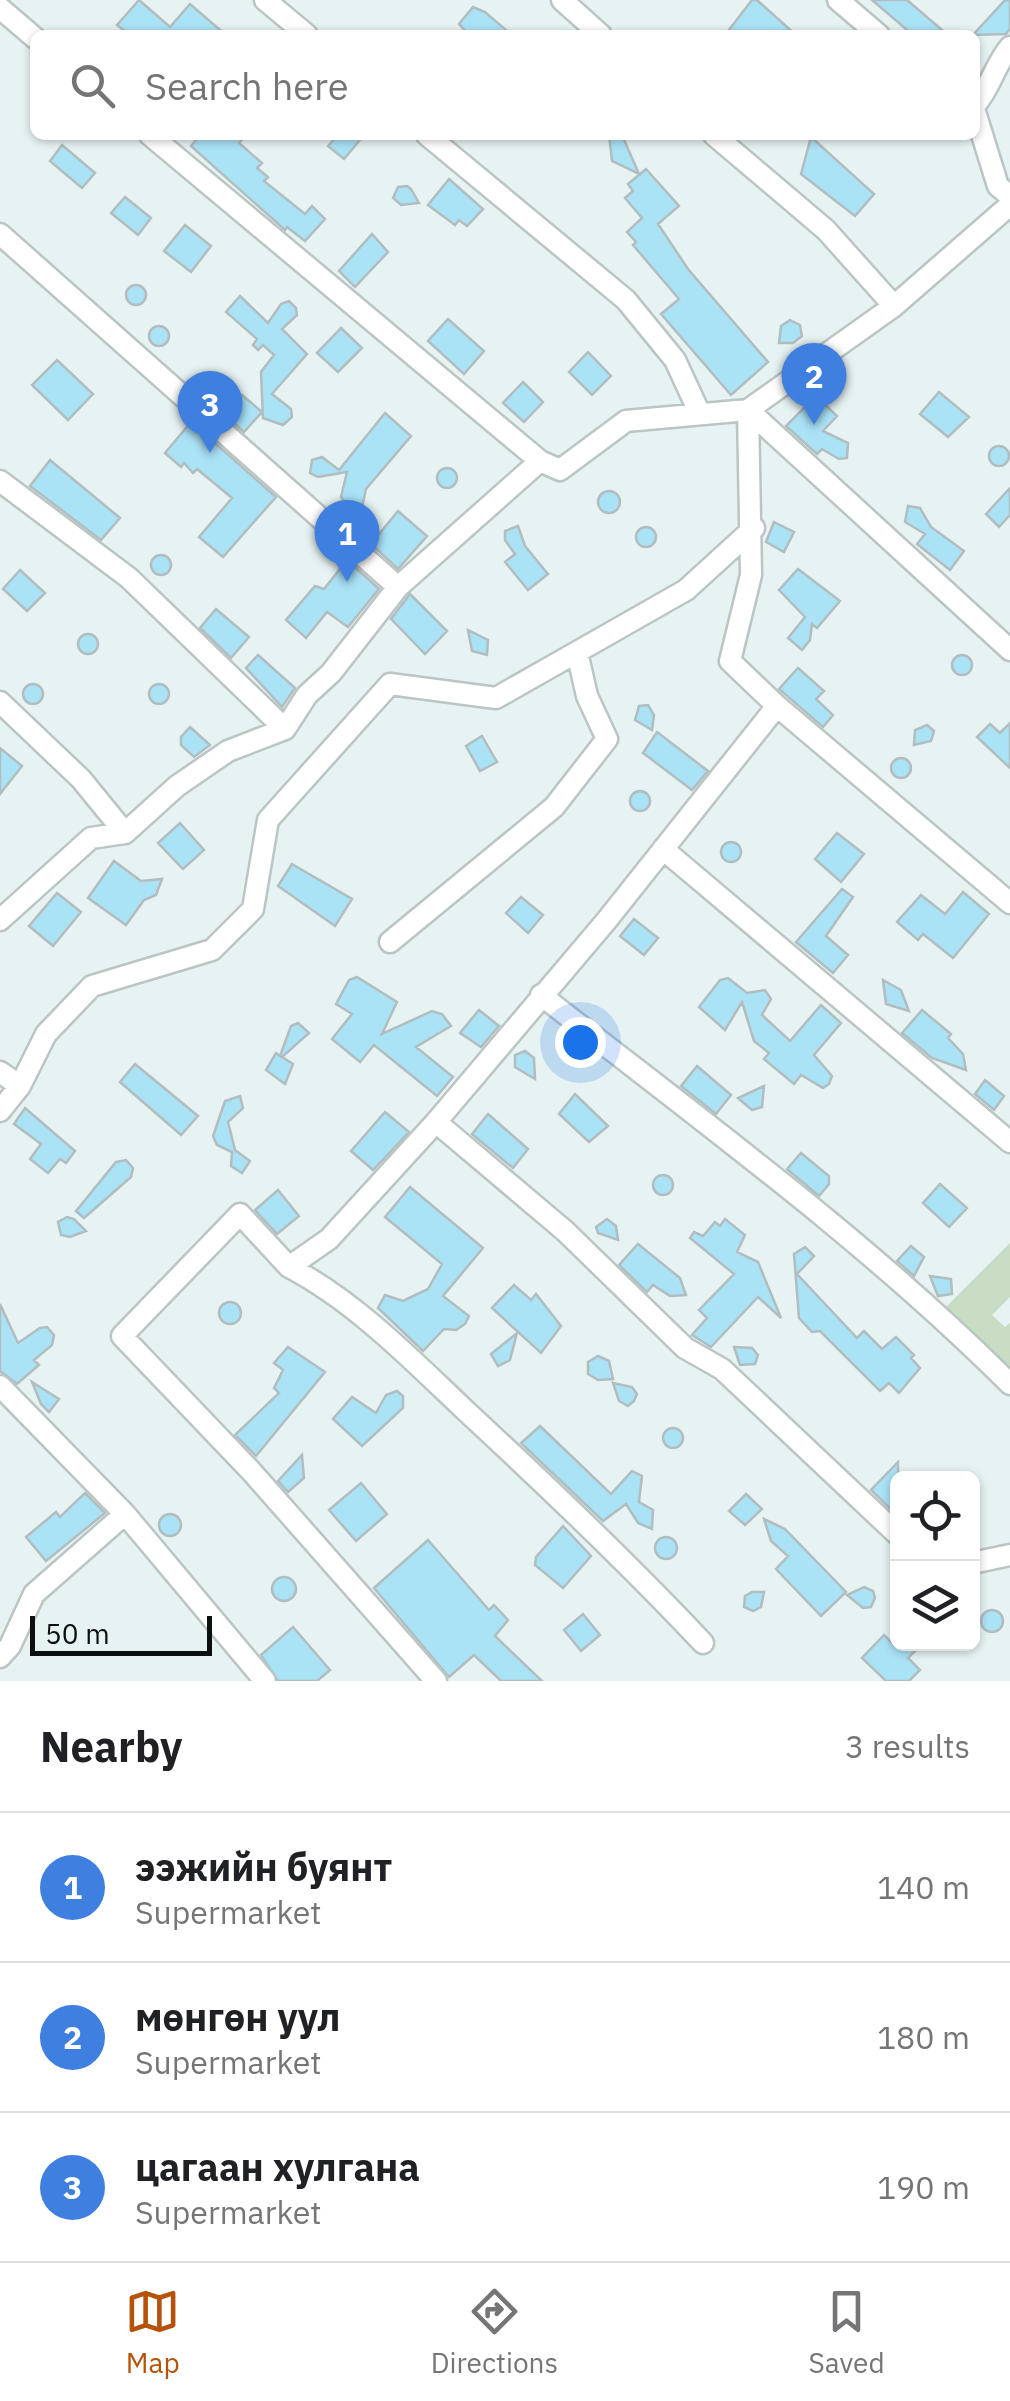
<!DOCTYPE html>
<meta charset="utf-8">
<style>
:root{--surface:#fff;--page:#f2f2f2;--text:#202124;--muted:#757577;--line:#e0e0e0;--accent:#b45309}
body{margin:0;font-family:"IBM Plex Sans",sans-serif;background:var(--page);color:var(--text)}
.controls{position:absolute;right:30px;bottom:30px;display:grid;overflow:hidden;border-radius:15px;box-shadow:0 2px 8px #0004}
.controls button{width:90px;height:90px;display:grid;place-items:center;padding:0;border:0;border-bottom:2px solid var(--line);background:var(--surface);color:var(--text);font:50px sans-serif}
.scale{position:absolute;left:30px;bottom:25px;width:182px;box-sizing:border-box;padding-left:10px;border:5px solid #0c1010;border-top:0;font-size:28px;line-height:35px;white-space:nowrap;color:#0c1010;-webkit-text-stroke:8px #e7f3f3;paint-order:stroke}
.you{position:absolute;left:580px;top:1042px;width:35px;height:35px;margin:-25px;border:8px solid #fff;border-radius:50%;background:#1a73e8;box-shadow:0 0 0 15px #1a73e833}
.badge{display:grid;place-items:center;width:65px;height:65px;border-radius:50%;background:var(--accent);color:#fff;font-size:32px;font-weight:700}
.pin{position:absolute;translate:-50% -82px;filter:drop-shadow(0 2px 5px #0008)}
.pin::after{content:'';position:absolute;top:52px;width:35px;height:30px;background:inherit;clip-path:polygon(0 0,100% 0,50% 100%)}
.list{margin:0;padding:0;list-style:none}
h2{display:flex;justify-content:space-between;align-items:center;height:130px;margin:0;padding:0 40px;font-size:42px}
h2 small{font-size:32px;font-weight:400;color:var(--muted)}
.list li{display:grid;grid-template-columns:65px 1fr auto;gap:30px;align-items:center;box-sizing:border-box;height:150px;padding:0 40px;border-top:2px solid var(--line)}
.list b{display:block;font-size:38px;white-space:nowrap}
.list p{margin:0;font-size:32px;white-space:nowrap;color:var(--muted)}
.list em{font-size:32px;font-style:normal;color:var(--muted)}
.icon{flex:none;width:55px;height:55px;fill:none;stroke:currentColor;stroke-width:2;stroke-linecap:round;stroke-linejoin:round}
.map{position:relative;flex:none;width:1010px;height:1681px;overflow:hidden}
.search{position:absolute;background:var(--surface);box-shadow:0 2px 8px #0004;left:30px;right:30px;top:30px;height:110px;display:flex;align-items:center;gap:25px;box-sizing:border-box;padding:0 35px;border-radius:15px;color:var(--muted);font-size:38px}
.sheet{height:580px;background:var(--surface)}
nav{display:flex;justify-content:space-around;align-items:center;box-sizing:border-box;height:140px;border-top:2px solid var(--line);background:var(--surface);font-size:28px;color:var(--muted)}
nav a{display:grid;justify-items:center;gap:5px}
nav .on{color:var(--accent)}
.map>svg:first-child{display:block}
</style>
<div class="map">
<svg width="1010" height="1681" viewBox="0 0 1010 1681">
<rect width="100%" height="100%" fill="#e7f3f3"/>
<!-- green -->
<path fill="#c8ddc4" d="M1010 1243V1297L992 1315 1005 1327 1010 1323V1373L945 1308Z"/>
<!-- building -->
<path fill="#aae2f6" stroke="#b2bdc0" stroke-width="2.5" d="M139 0 170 27 190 4 226 35H130L117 25Z
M752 0H757L796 35H725Z
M872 0H907L948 35H913Z
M1005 0H1010V29L1006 34 973 35Z
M473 7 485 12 512 35H469L459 24Z
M200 135H246L239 143 262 163 257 168 268 177 264 181 305 214 312 206 325 219 305 241 287 227 285 230 191 146Z
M338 135H364L344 159 328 146Z
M609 135H622L639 174 612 161Z
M811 137 874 194 855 216 801 174Z
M62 145 95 173 82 188 50 161Z
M646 169 679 206 658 224 688 269 768 362 731 395 661 314 679 299 633 245 636 242 627 232 642 218 625 198 633 191 628 184Z
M449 179 483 209 467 226 459 220 455 225 428 205Z
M407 186 411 189 419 203 401 205 393 198 398 187Z
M125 197 151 218 138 235 111 213Z
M185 225 211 246 191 272 164 251Z
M372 234 388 252 355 287 339 271Z
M126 295a10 10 0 1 1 20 0a10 10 0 1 1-20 0Z
M240 296 268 323 281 304 289 301 296 308 297 315 282 329 307 354 272 394 291 409 292 417 283 425 263 418 261 372 274 355 263 345 258 350 253 345 257 339 226 312Z
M448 319 484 351 464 374 428 341Z
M790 320 800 325 802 336 793 343H779L781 326Z
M149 336a10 10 0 1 1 20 0a10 10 0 1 1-20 0Z
M341 328 362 348 338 372 317 353Z
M588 352 611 376 592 395 569 372Z
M57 360 93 394 68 420 32 385Z
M523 382 543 402 524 422 503 403Z
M939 392 969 417 948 437 920 414Z
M242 395 262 412 244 432 225 415Z
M816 396 837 416 823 431 848 443 847 458 839 459 822 449 817 454 786 426Z
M385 413 411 436 366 489 362 507 349 508 341 497 347 472 318 477 310 473 312 460 322 457 339 470Z
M191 422 276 497 223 557 199 537 232 498 197 469 193 473 184 463 181 467 165 453Z
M989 456a10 10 0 1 1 20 0a10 10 0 1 1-20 0Z
M50 460 120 518 101 540 30 486Z
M437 478a10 10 0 1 1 20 0a10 10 0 1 1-20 0Z
M1010 488V515L999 527 986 514Z
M598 502a11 11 0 1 1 22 0a11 11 0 1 1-22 0Z
M908 506 920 508 931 527 964 551 950 570 917 544 925 534 905 522Z
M398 511 427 536 398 569 371 544Z
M774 522 794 532 784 552 766 542Z
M518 526 525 546 548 574 528 590 505 562 515 554 505 540V531Z
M636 537a10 10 0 1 1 20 0a10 10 0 1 1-20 0Z
M151 565a10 10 0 1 1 20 0a10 10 0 1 1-20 0Z
M347 560 379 589 348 627 327 612 306 638 286 620 315 586 324 589Z
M798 569 840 601 817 628 812 624 810 640 802 650 788 638 805 617 779 590Z
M20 570 45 593 27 611 3 589Z
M410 594 447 631 425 654 391 619Z
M216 609 249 637 231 658 200 628Z
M468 630 488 640 487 655 472 651Z
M78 644a10 10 0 1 1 20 0a10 10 0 1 1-20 0Z
M258 655 295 688 282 707 246 668Z
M952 665a10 10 0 1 1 20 0a10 10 0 1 1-20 0Z
M798 668 824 691 816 699 833 715 823 727 779 689Z
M23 694a10 10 0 1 1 20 0a10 10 0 1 1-20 0Z
M149 694a10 10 0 1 1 20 0a10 10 0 1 1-20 0Z
M648 705 654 715 652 730 635 720 639 706Z
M1010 723V768L977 737 990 724 1000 733Z
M927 725 934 731 931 741 914 745 915 730Z
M190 727 210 745 194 757 181 745V737Z
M657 732 708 771 692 790 643 753Z
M482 736 497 762 480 771 466 746Z
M0 748 22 766 0 794Z
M891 768a10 10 0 1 1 20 0a10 10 0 1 1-20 0Z
M630 801a10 10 0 1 1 20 0a10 10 0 1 1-20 0Z
M180 823 204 850 183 869 158 843Z
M837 833 864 854 841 882 815 859Z
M721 852a10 10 0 1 1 20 0a10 10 0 1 1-20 0Z
M114 861 141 881 162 879 156 895 144 900 126 925 88 898Z
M292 864 352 899 335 926 278 886Z
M842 889 853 897 826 936 848 955 833 973 796 942Z
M963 892 989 914 953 958 923 934 918 940 897 922 921 895 945 914Z
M57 893 81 912 53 946 29 926Z
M521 897 543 915 528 933 506 913Z
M634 919 658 938 644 955 620 936Z
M357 977 397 1002 382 1034 432 1011 442 1014 451 1026 416 1047 453 1077 437 1096 374 1045 360 1062 332 1039 352 1014 336 1004 349 980Z
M728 978 747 993 765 990 771 999 762 1015 790 1041 821 1005 841 1023 814 1055 832 1076 829 1084 823 1088 801 1075 794 1084 764 1059 769 1053 754 1041 742 1002 725 1030 699 1007 720 980Z
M883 980 901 990 909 1011 886 1004Z
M479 1010 499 1026 481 1047 460 1033Z
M922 1010 951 1034 948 1038 963 1054 966 1070 932 1058 902 1033Z
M298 1023 309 1033 282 1057 293 1064 285 1084 266 1070 276 1053 280 1056 291 1026Z
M525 1051 534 1058 535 1079 515 1067V1055Z
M135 1064 198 1116 181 1135 120 1082Z
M697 1066 731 1095 716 1114 681 1086Z
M985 1080 1004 1096 994 1110 975 1094Z
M764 1086 762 1107 752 1110 738 1098Z
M575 1094 608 1126 589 1142 559 1114Z
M240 1096 243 1108 228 1122 235 1150 250 1161 242 1173 231 1166 232 1152 217 1145 213 1136 225 1101Z
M25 1108 75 1151 66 1163 60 1159 48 1173 30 1159 41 1144 14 1124Z
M385 1112 409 1132 373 1170 351 1151Z
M488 1114 528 1149 513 1168 472 1134Z
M801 1153 829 1176V1184L819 1196 787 1169Z
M126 1160 133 1168 131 1177 84 1218 76 1211 116 1162Z
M653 1185a10 10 0 1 1 20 0a10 10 0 1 1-20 0Z
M940 1184 967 1208 949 1227 923 1203Z
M410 1187 483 1248 443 1296 469 1316 465 1324 456 1330 444 1329 423 1351 378 1308 385 1295 403 1301 428 1289 442 1264 385 1217Z
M278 1190 299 1216 277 1234 255 1210Z
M67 1217 74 1219 86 1231 70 1237 61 1235 58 1222Z
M607 1219 616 1226 618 1240 598 1233 596 1227Z
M725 1219 745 1235 737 1252 758 1262 781 1318 758 1297 711 1347 692 1335 707 1318 699 1310 734 1274 690 1238 694 1232 703 1236 715 1222 720 1226Z
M638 1244 680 1278 686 1295 670 1296 653 1285 647 1292 619 1265Z
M911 1246 924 1257 914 1276 897 1261Z
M805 1247 814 1256 797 1274 857 1338 864 1331 882 1349 896 1337 914 1355 911 1358 920 1368 899 1393 889 1383 880 1391 820 1331 812 1332 799 1318 794 1254Z
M930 1276 951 1279 952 1294 938 1296Z
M514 1285 531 1300 536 1294 561 1326 541 1353 492 1308Z
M219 1313a11 11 0 1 1 22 0a11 11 0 1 1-22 0Z
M0 1304 18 1343 40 1328 47 1327 54 1335 52 1345 34 1360 39 1365 17 1384 0 1371Z
M517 1333 510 1360 498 1366 491 1354Z
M288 1347 325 1372 256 1456 235 1435 279 1393 274 1388 283 1370 274 1363Z
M734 1347 752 1348 758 1355 755 1364 740 1365Z
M598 1356 609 1361 613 1379 598 1380 588 1374V1362Z
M32 1382 59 1399 49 1412 41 1404Z
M613 1383 632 1387 637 1394 634 1401 628 1406 619 1401Z
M397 1391 403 1396V1408L362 1446 333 1419 352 1397 376 1413 386 1395Z
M540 1426 611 1494 632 1471 642 1476 639 1502 653 1510 652 1529 638 1523 626 1504 603 1521 521 1443Z
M663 1438a10 10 0 1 1 20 0a10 10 0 1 1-20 0Z
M302 1455 304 1478 288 1492 278 1481Z
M898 1462V1516L871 1490Z
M361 1483 387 1514 356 1541 329 1510Z
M85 1493 105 1513 46 1561 26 1537 56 1512 60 1517Z
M746 1494 762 1509 745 1525 729 1511Z
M159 1525a11 11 0 1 1 22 0a11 11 0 1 1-22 0Z
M764 1519 785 1529 846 1592 821 1616 776 1569 788 1556 771 1541Z
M563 1526 591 1556 563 1588 535 1565 536 1557Z
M655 1548a11 11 0 1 1 22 0a11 11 0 1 1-22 0Z
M428 1540 489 1610 494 1605 508 1620 495 1636 542 1681H501L474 1655 449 1677 374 1588Z
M272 1589a12 12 0 1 1 24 0a12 12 0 1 1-24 0Z
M864 1587 873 1591 875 1598 871 1607 863 1608 847 1595Z
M752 1592H764L761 1607 753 1611 744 1607 745 1596Z
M981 1621a11 11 0 1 1 22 0a11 11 0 1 1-22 0Z
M583 1614 600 1635 581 1651 564 1630Z
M293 1627 330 1670 317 1681H278L261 1655Z
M884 1635 893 1644H922L908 1658 920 1670 909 1681H886L862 1658Z"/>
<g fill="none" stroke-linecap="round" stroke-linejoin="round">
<defs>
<path id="street" d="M265 0 307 35
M562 0 601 35
M838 0 879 35
M0 8 35 38
M975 105C991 87 994 66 1010 47
M975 112 998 186 1010 196
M150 135 540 461
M427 135 626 300 675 360 700 414
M714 135 826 230 894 306
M0 234 398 587
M0 481 129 578 285 729
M0 702 81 779 125 833
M777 706 1010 903
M663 849 1010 1142
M0 920 91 838 125 833 177 786 228 751 285 729 307 695 331 673 398 587 540 461 560 470 626 421 748 410 1010 650
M390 942 554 807 607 739 587 696 577 652 686 590 754 528
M541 995C700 1120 867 1241 1010 1384
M0 1072 20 1086
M0 1111 20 1086 46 1034 92 986 212 950 253 909 268 820 390 684 496 698 577 652
M436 1122 329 1239 289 1267 240 1214 122 1336 251 1471 436 1681
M289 1267C356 1302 413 1361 467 1412 548 1487 627 1562 703 1643
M0 1386 125 1514 265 1681
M898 1535 722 1369 685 1348 565 1231 436 1122 607 920 777 706 730 661 751 575 748 410 894 306 1010 205
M972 1563 1010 1555
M0 1657 10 1646 34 1594 125 1514"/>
</defs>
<!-- street casing -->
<use href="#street" stroke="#bac5c4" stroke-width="25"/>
<!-- street -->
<use href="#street" stroke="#fff" stroke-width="20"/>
</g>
</svg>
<div class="controls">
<button><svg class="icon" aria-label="locate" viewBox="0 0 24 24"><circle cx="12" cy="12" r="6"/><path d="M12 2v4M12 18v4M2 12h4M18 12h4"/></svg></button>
<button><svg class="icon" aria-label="layers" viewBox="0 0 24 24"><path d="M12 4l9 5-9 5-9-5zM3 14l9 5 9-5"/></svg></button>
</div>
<div class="scale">50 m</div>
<div class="you"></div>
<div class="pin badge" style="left:347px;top:582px;background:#3f7fe0">1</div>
<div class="pin badge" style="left:814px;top:425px;background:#3f7fe0">2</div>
<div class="pin badge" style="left:210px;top:453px;background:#3f7fe0">3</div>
<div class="search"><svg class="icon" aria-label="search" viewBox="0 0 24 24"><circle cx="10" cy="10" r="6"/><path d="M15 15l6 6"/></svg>Search here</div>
</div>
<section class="sheet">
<h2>Nearby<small>3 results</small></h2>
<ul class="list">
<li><span class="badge" style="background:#3f7fe0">1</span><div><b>ээжийн буянт</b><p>Supermarket</p></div><em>140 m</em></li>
<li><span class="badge" style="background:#3f7fe0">2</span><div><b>мөнгөн уул</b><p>Supermarket</p></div><em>180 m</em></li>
<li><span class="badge" style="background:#3f7fe0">3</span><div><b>цагаан хулгана</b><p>Supermarket</p></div><em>190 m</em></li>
</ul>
</section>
<nav>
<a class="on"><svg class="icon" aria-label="map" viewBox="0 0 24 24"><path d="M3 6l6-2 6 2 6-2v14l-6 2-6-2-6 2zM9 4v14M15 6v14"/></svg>Map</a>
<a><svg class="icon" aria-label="directions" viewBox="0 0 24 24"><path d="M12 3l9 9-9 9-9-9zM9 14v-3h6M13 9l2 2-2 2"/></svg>Directions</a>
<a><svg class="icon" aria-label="saved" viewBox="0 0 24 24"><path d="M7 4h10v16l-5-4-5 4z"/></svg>Saved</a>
</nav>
